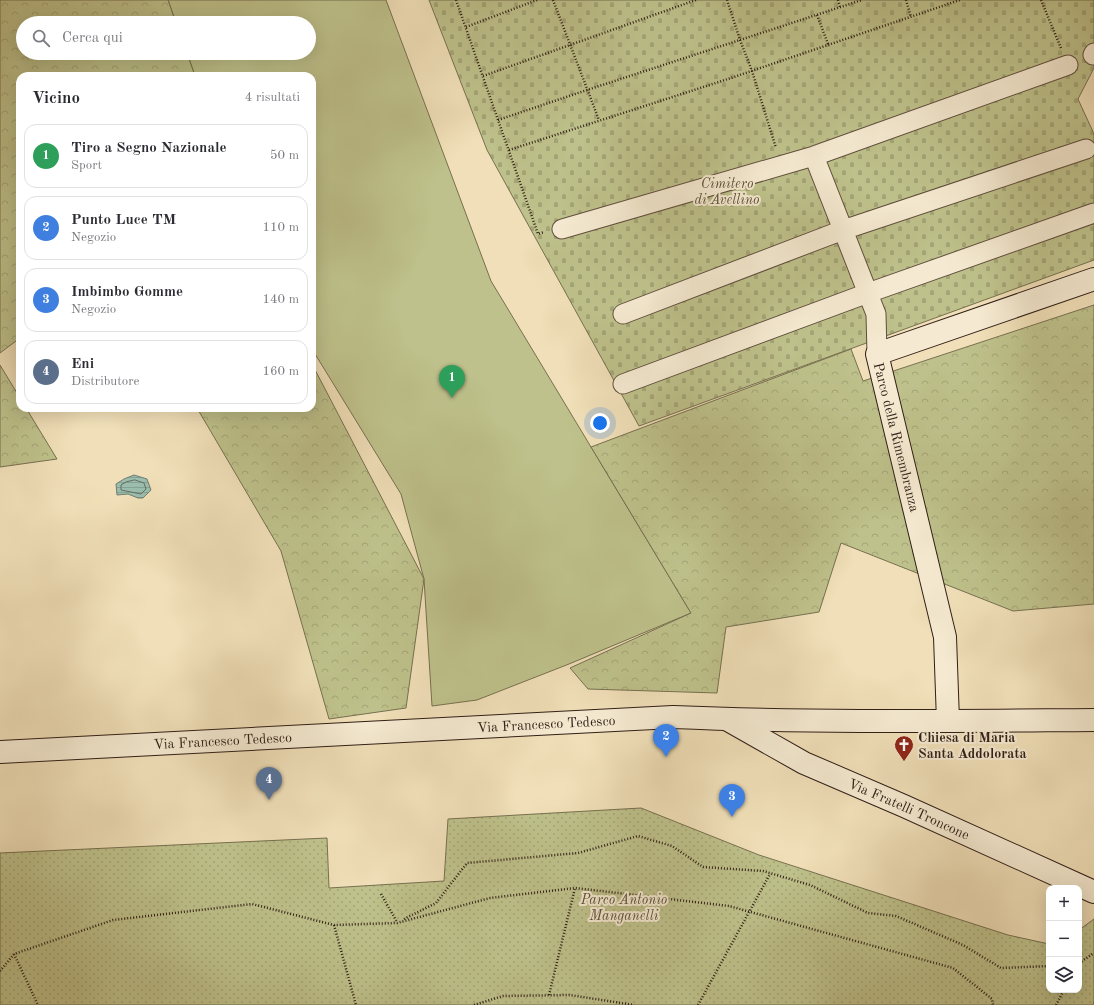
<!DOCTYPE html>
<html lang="it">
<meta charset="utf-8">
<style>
:root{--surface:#fff;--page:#f2f2f3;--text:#2b2b33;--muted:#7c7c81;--line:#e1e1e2;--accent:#1a73e8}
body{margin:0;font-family:"Old Standard TT",serif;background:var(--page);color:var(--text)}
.controls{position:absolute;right:12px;bottom:12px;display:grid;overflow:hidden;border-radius:8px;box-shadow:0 4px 16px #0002}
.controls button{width:36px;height:36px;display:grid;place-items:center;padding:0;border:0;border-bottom:1px solid var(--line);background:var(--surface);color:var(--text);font:20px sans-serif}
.you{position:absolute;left:600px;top:423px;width:14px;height:14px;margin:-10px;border:3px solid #fff;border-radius:50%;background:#1a73e8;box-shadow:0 0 0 6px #1a73e833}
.badge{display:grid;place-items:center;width:26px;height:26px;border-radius:50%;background:var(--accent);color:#fff;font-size:13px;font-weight:700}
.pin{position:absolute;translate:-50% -33px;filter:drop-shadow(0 1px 2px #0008)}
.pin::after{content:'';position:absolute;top:21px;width:14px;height:12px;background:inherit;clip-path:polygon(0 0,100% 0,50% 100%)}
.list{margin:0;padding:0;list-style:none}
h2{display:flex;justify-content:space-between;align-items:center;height:52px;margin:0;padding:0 16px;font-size:17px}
h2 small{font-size:13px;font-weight:400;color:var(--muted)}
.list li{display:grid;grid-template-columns:26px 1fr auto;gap:12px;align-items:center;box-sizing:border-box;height:64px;margin:0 8px 8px;padding:0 8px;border:1px solid var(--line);border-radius:12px}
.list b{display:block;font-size:15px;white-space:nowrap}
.list p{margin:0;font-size:13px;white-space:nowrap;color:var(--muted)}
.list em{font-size:13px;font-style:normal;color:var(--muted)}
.icon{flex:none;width:22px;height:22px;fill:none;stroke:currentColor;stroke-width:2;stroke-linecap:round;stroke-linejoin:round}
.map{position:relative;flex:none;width:1094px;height:1005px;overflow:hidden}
.search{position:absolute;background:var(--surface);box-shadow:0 4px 16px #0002;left:16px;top:16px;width:300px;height:44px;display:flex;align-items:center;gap:10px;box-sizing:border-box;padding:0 14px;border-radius:22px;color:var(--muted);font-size:15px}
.panel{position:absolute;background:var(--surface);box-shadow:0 4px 16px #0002;left:16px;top:72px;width:300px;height:340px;border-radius:12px}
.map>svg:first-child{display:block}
</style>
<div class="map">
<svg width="1094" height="1005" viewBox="0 0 1094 1005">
<defs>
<pattern id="forest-crowns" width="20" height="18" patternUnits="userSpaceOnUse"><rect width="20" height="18" fill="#bec18b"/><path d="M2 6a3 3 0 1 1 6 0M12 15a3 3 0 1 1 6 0" fill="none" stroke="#a4a577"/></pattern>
<pattern id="cemetery-stones" width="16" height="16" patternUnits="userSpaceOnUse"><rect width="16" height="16" fill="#bec18b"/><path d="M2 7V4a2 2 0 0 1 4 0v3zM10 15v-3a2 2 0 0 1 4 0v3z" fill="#a4a577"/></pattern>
<pattern id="park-dots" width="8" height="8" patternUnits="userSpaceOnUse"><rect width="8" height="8" fill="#bec18b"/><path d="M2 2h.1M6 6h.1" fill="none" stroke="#a4a577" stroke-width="1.8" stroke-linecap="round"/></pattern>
<pattern id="water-rules" width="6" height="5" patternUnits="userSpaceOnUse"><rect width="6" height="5" fill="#9abdad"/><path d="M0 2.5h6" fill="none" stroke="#85a294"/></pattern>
</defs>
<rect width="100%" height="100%" fill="#f0dfb8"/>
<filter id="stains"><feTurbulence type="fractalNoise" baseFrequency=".005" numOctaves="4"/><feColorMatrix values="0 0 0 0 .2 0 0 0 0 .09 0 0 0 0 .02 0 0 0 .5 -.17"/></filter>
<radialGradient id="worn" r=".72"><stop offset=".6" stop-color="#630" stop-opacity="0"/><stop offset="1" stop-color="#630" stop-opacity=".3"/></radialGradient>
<!-- grass -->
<path fill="#bec18b" stroke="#777050" d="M168 0H386L491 281 691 613 569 664 477 700 432 706 424 579 401 494 312 349V76H195L187 53H309V23H176Z"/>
<!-- forest -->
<path fill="url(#forest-crowns)" stroke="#777050" d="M0 0H168L176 23H23V53H187L195 76H20V338L0 353Z
M1094 305V604L1013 611 841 543 819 612 726 627 717 693 588 689 570 668 691 613 591 447 851 349 863 381Z
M312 364 424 579 406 708 329 719 281 551 197 408H312Z
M0 365 20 398V408H26L57 459 0 467Z"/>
<!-- cemetery -->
<path fill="url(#cemetery-stones)" stroke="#777050" d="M429 0H1094V68L1078 99 1094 134V260L639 426 487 150Z"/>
<!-- park -->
<path fill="url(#park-dots)" stroke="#777050" d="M641 808 759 855 1008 935 1049 944V990H1079V930L1094 919V1001L1093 1005H0V853L327 838 329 888 444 881 448 819Z"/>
<!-- water -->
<path fill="url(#water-rules)" stroke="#707d71" d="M134 475 147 479 151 490 143 498H138L128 494 117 495 116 484 124 479Z"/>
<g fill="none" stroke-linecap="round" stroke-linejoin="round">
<!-- shore -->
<path stroke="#656e62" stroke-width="1" d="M135 480 144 483 146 489 141 494 121 490V485L126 482Z"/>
<defs>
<path id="street" d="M1093 55 1094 53
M562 229 814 156
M623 314 843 230 1086 149
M877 354 876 314 814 156 1068 65
M623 384 868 293 1094 213"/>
<g id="secondary">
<path id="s1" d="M728 720 804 763 904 806 1094 892"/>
<path d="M948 721 945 637 877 354 1094 279"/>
<path id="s2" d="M0 752 673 717C813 723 954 721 1094 720"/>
</g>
</defs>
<!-- street casing -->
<use href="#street" stroke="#604e3e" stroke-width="21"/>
<!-- secondary casing -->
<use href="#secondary" stroke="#301e16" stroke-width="24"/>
<!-- path -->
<path stroke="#301e16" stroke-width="2.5" stroke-dasharray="1 2" stroke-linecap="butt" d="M456 0 538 234 544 232
M553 0 599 120
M727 0 740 40 752 71 776 148
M838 0 840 7
M906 0 911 17
M1041 0 1061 48
M817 15 828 44
M466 27 537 0
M483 76 696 0
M498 120 587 90 862 0
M509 150 728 79 960 0
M381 894 397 922
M404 919 436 903 467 863 578 853 638 836 672 846 703 867 763 871 810 885 868 913 896 916 963 945 1001 968 1049 966
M334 925 356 1005
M14 954 38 1005
M1079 963 1094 953
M0 971 14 954 113 920 252 904 334 925 397 923 490 898 575 888 729 906 953 968 992 999 993 1005
M549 995 575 888
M474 1005 503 996 570 995 634 1005
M698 1005 770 874
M1056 1005 1064 990"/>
<!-- street -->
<use href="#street" stroke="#f5ead1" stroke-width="19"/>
<!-- secondary -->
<use href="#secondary" stroke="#f5ead1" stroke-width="22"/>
</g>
<!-- icons -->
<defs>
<symbol id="church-pin" viewBox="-11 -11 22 30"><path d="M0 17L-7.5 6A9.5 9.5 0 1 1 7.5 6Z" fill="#8f2418" stroke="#f5ead1"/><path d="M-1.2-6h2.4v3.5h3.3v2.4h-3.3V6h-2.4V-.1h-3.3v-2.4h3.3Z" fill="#fff"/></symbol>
</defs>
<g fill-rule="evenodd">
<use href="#church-pin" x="893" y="734" width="22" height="30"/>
</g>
<g text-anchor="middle" stroke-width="4" stroke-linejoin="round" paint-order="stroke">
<!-- park labels -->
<g font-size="14" font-style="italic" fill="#5b4f39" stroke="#f5ead1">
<text x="727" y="188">Cimitero<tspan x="727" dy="16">di Avellino</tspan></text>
<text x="624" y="904">Parco Antonio<tspan x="624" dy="16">Manganelli</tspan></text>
</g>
<!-- street labels -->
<g font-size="14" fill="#301e16" stroke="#f5ead1">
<text transform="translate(897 437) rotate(76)" y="5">Parco della Rimembranza</text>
<text dy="5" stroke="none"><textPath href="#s2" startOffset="547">Via Francesco Tedesco</textPath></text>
<text dy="5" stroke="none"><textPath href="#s2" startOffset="223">Via Francesco Tedesco</textPath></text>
<text dy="5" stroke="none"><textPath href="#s1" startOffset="202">Via Fratelli Troncone</textPath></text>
</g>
<!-- poi labels -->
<g font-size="14" font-weight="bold" fill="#301e16" stroke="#f5ead1" text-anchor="start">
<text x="918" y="742">Chiesa di Maria<tspan x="918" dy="16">Santa Addolorata</tspan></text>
</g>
</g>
<rect width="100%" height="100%" filter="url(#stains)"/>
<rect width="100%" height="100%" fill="url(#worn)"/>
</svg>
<div class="controls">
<button>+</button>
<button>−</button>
<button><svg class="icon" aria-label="layers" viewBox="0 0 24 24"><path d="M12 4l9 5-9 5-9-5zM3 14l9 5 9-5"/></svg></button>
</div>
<div class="you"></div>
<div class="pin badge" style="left:452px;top:398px;background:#2e9e5b">1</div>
<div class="pin badge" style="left:666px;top:757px;background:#3f7fe0">2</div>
<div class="pin badge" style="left:732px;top:817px;background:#3f7fe0">3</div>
<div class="pin badge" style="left:269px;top:800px;background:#5c6f8a">4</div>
<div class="search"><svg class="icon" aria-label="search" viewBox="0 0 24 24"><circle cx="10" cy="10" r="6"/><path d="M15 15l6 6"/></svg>Cerca qui</div>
<section class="panel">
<h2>Vicino<small>4 risultati</small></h2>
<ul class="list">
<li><span class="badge" style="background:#2e9e5b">1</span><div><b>Tiro a Segno Nazionale</b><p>Sport</p></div><em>50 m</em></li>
<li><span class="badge" style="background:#3f7fe0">2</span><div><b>Punto Luce TM</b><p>Negozio</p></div><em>110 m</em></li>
<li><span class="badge" style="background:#3f7fe0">3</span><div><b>Imbimbo Gomme</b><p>Negozio</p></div><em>140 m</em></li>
<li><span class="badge" style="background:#5c6f8a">4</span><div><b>Eni</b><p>Distributore</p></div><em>160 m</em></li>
</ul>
</section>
</div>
